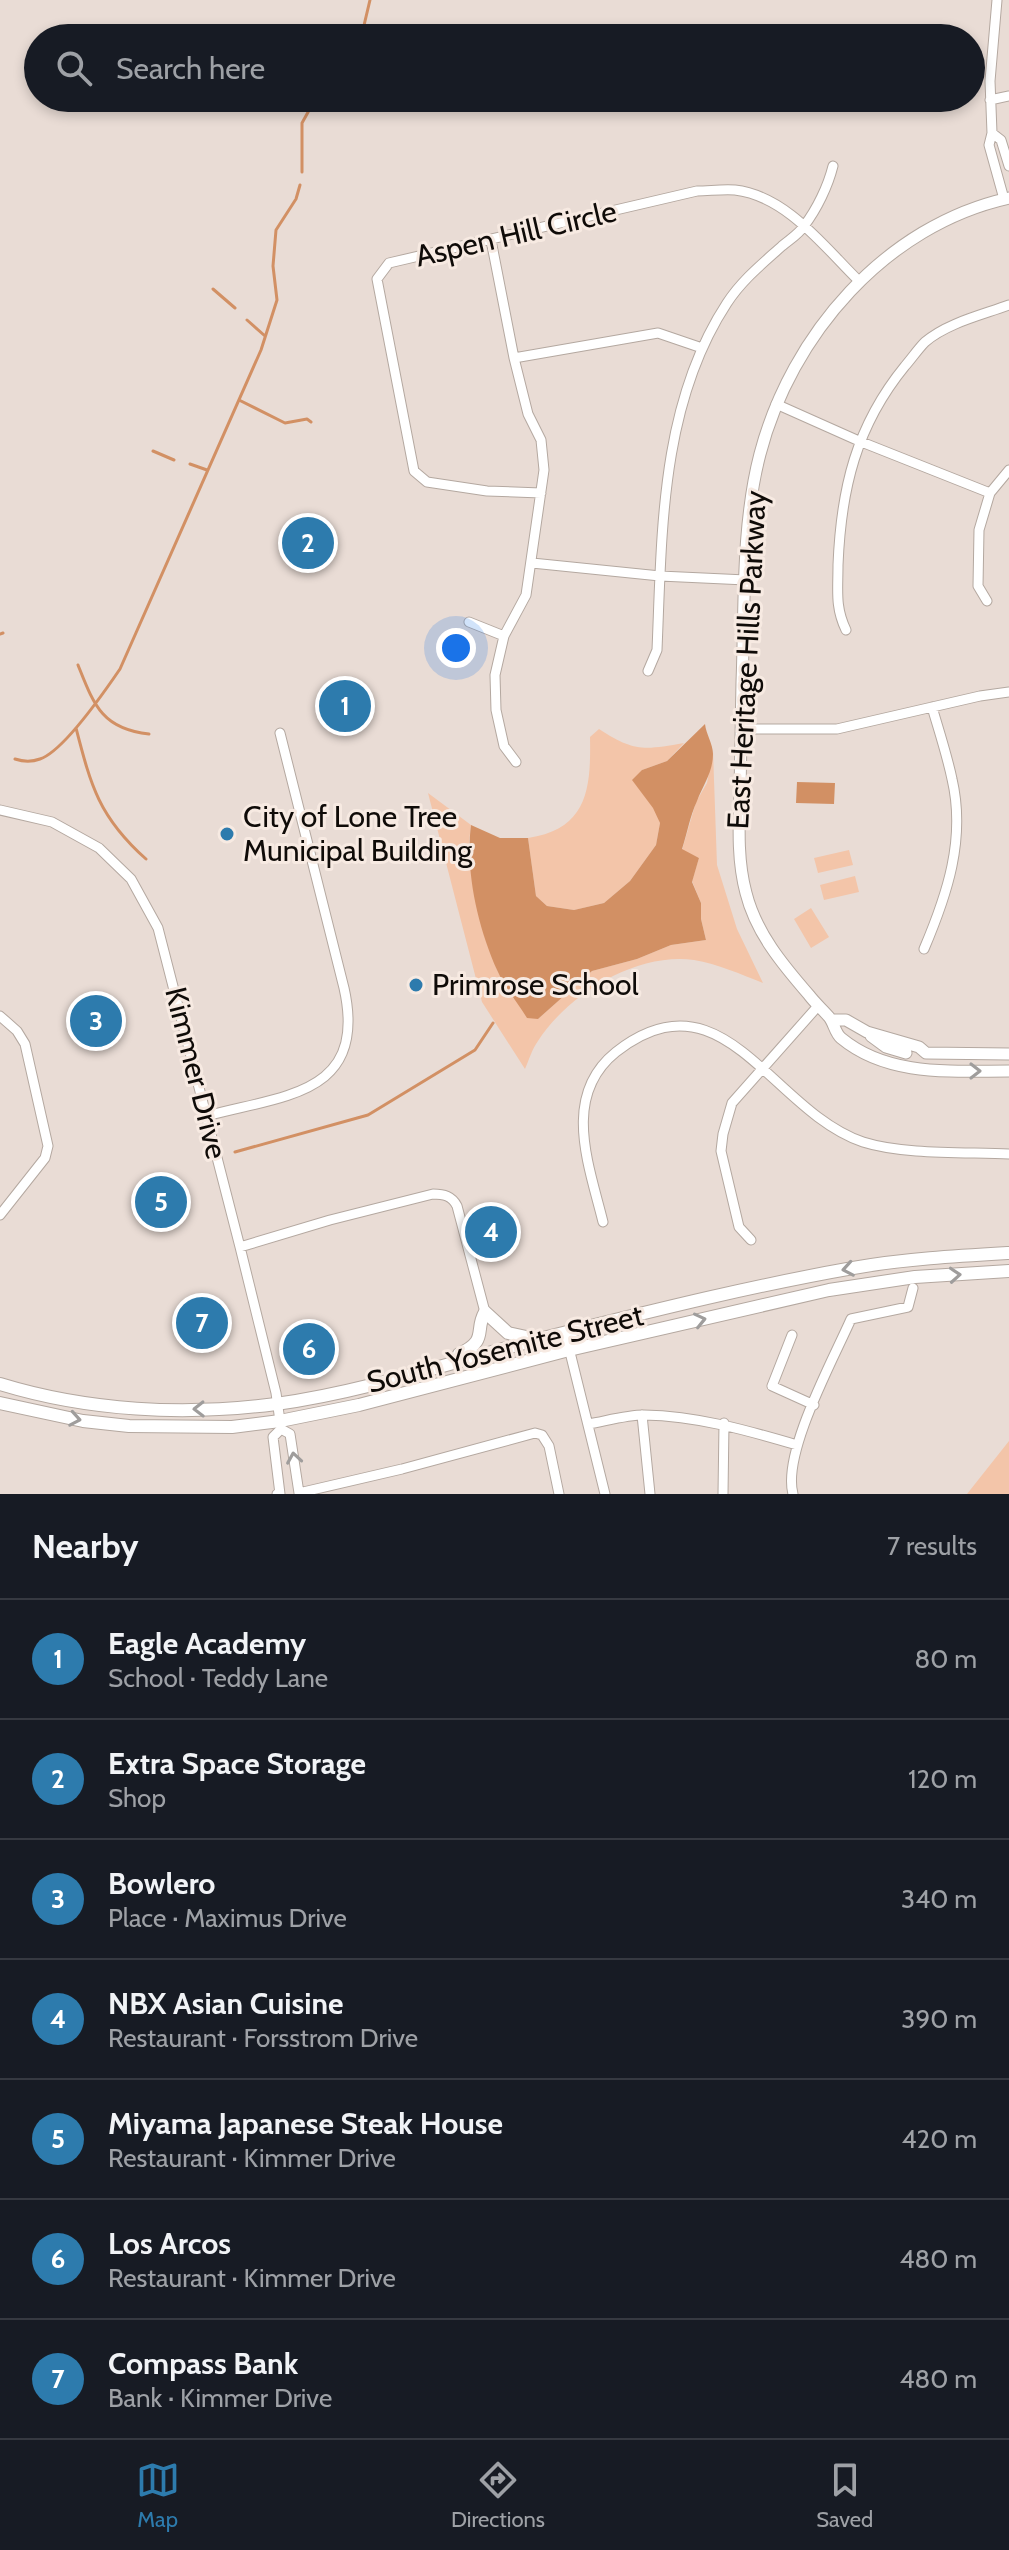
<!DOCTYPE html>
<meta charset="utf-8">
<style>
:root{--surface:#171b24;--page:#20242c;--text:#f1f3f6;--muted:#9ea1a6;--line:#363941;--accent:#2d7bad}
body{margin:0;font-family:Cabin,sans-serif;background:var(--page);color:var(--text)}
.you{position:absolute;left:456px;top:648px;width:28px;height:28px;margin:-20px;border:6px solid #fff;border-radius:50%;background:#1a73e8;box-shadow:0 0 0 12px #1a73e833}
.badge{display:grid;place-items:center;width:52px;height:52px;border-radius:50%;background:var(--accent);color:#fff;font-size:26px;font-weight:700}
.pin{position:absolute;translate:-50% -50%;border:4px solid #fff;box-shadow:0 2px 8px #0006}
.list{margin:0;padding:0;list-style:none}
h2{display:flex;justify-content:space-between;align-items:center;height:104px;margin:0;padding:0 32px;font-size:34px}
h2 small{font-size:26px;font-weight:400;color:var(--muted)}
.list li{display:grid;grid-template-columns:52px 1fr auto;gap:24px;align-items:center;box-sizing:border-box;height:120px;padding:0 32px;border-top:2px solid var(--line)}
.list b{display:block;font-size:30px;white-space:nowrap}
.list p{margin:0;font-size:26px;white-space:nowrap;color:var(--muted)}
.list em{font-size:26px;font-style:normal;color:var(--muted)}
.icon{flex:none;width:44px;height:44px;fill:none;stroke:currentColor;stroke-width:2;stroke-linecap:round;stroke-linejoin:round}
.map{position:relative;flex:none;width:1009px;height:1494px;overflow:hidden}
.search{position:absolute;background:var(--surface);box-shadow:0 4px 12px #0003;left:24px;right:24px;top:24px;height:88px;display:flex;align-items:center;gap:20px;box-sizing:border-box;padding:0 28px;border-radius:44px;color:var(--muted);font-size:30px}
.sheet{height:944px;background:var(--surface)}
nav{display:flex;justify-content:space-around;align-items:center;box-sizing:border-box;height:112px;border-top:2px solid var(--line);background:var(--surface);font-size:22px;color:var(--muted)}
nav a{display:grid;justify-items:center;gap:4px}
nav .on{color:var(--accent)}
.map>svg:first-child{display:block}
</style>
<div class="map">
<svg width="1009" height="1494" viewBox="0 0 1009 1494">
<rect width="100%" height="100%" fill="#e9dcd5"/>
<!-- green -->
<path fill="#f3c5a9" d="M599 729C634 752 644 750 684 743L667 761 642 770 660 823 656 845 630 881 604 903 574 910 547 906 536 896 528 838C588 829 591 788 590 737Z
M713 751 717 865 737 929 763 983C740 974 718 964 694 960 637 952 568 994 538 1041 532 1049 529 1060 525 1069L482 1002 428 793 471 825 468 851 475 897 497 970 511 996 538 1019 592 971 637 959 671 945 706 940 701 919V903L692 881 699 858 682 850 696 802 707 783Z
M849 850 853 865 818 873 814 858Z
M855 876 859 892 824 900 820 885Z
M811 908 829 937 811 948 794 919Z
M1009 1441V1494H967Z"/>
<!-- water -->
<path fill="#d29064" d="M705 724C706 734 713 744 713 754 713 772 703 785 697 801 690 816 687 834 682 849L699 858 692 882 701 903V919L706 940 671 945 637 959 592 971 538 1019 527 1018C517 1002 505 988 497 970 478 927 465 872 471 825L500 838H528L536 896 547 906 574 910 604 903 630 881 656 845 660 823 653 808 632 780 642 770 667 761Z
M797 782 835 783 834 804 796 803Z"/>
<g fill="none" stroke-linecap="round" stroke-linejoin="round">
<!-- stream -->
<path stroke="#d29064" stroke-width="3" d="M361 38 370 0
M302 172V123L312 105
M213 289 235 308
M247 320 265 336
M239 400 285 423 307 419 311 422
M153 451 174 460
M190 464 207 470
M0 634 3 633
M78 665C94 705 102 729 149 734
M76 728C91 786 99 817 146 859
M15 759C24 762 32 762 40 759 64 751 105 691 120 669L261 350 277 300 273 266 276 230 296 199 300 185
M235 1152 368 1115 475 1050 493 1023"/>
<defs>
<path id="minor" d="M997 0 990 81 992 133 989 145 1004 199
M990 100 1009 96
M992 133 1001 140 1009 166
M491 240 514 358 528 414 541 440 544 470 526 595 504 636 495 675 496 710 504 746 516 762
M514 358 658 333 702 348
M776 404 859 441 990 493
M541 493 487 491 427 482 414 471 377 279 389 263 697 191C709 191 722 189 735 190 787 196 825 248 859 281
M532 563 660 576 746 580
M987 601 978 586 979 530 990 493 1009 470
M469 622 504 636
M846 630C835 607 838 591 838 565 841 489 856 426 905 366 912 358 918 349 925 342 947 323 982 315 1009 305
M648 671 657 650C662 533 660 405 727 303 742 280 762 264 782 246 789 240 799 234 804 226 817 209 828 186 833 166
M741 729H837L980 696 1009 692
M0 810 52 822 99 848 131 879 158 928 240 1247 276 1393 280 1421
M924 949C947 895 966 839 952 779 947 755 939 731 932 707
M0 1016 17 1031 25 1044 48 1146 45 1158 0 1215
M207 1116C284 1095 368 1095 344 988L280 733
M603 1222C589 1165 561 1096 616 1052 723 968 771 1111 863 1142 904 1155 966 1152 1009 1154
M751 1240 739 1227 721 1151 723 1134 732 1103 818 1006
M240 1247 330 1220 433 1194C444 1194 452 1196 457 1206L485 1312
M565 1332 605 1494
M792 1335 772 1386 814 1405
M642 1415 650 1494
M588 1424C606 1421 626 1415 644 1415 697 1416 746 1430 797 1445
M277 1494H280L273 1437 281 1429 290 1434 299 1493 402 1469 535 1433 542 1435 549 1446 559 1494
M723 1494 724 1423
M793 1494C782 1453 833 1360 851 1319L908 1307 913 1288"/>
<path id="tertiary" d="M1009 198C886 225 791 335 760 454 741 527 745 607 742 682 741 719 741 755 740 791 739 825 737 860 746 893 756 933 783 965 809 995 815 1003 823 1010 829 1017 834 1023 835 1033 841 1038 888 1077 952 1071 1009 1071
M832 1020H846L867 1032 919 1047 926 1053 1009 1054
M871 1036 886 1047 906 1053"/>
<path id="secondary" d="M459 1354C489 1340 474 1331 485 1312L508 1333 531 1338
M0 1384C88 1411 184 1416 276 1404 372 1391 469 1356 563 1333 659 1309 756 1285 853 1268 904 1259 957 1256 1009 1253
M0 1403 83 1421 129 1426 232 1427 280 1421 359 1405 569 1350 829 1290 915 1277 1009 1271"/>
</defs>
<!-- minor casing -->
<use href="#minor" stroke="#b4a8a0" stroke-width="11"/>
<!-- tertiary casing -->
<use href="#tertiary" stroke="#b4a8a0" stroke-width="13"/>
<!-- secondary casing -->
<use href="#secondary" stroke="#b4a8a0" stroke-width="14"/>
<!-- minor -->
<use href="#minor" stroke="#fff" stroke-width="9"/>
<!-- tertiary -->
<use href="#tertiary" stroke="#fff" stroke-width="11"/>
<!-- secondary -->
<use href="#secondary" stroke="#fff" stroke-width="12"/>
</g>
<!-- one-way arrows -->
<defs><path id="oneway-chevron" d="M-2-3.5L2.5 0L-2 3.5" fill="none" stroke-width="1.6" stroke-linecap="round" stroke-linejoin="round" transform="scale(2)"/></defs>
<g stroke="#9f9d9c">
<use href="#oneway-chevron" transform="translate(975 1071)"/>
<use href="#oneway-chevron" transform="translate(848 1269) rotate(170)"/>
<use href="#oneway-chevron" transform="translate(955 1275) rotate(-4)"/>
<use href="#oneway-chevron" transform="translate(700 1320) rotate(-13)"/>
<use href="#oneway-chevron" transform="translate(199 1409) rotate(179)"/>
<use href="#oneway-chevron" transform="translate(75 1419) rotate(10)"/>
<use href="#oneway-chevron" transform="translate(294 1458) rotate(-99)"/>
</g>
<!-- markers -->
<g fill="#2d7bad" stroke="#f7eae2" stroke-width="3">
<circle cx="227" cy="834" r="8"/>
<circle cx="416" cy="985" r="8"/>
</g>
<g text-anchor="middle" stroke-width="6" stroke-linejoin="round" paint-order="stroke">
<!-- street labels -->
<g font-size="30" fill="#0f0b08" stroke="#f7eae2">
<text transform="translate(516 234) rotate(-13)" y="10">Aspen Hill Circle</text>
<text transform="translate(747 660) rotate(-87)" y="10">East Heritage Hills Parkway</text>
<text transform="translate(196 1073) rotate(76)" y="10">Kimmer Drive</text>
<text transform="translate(505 1349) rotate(-14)" y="10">South Yosemite Street</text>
</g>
<!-- poi labels -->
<g font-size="30" fill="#0f0b08" stroke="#f7eae2" text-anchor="start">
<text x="243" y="827">City of Lone Tree<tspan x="243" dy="34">Municipal Building</tspan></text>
<text x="432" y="995">Primrose School</text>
</g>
</g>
</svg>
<div class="you"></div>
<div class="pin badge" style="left:345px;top:706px">1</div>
<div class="pin badge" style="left:308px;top:543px">2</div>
<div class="pin badge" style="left:96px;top:1021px">3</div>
<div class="pin badge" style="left:491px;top:1232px">4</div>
<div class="pin badge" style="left:161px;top:1202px">5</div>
<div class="pin badge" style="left:309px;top:1349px">6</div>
<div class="pin badge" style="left:202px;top:1323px">7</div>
<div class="search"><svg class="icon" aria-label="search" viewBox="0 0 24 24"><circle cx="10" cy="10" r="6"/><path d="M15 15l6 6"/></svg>Search here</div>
</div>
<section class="sheet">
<h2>Nearby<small>7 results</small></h2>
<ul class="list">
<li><span class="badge">1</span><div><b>Eagle Academy</b><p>School · Teddy Lane</p></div><em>80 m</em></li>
<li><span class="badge">2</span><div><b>Extra Space Storage</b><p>Shop</p></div><em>120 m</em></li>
<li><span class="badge">3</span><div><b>Bowlero</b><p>Place · Maximus Drive</p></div><em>340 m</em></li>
<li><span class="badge">4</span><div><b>NBX Asian Cuisine</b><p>Restaurant · Forsstrom Drive</p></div><em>390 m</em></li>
<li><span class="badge">5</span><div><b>Miyama Japanese Steak House</b><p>Restaurant · Kimmer Drive</p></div><em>420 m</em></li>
<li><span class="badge">6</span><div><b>Los Arcos</b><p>Restaurant · Kimmer Drive</p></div><em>480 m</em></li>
<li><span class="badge">7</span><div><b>Compass Bank</b><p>Bank · Kimmer Drive</p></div><em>480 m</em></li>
</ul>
</section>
<nav>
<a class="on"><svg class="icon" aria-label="map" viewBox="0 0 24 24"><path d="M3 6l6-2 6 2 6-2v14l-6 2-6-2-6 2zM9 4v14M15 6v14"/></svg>Map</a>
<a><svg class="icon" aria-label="directions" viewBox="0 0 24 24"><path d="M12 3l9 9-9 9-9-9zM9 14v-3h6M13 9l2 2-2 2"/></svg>Directions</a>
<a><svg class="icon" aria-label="saved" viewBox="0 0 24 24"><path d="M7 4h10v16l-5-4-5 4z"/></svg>Saved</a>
</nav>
